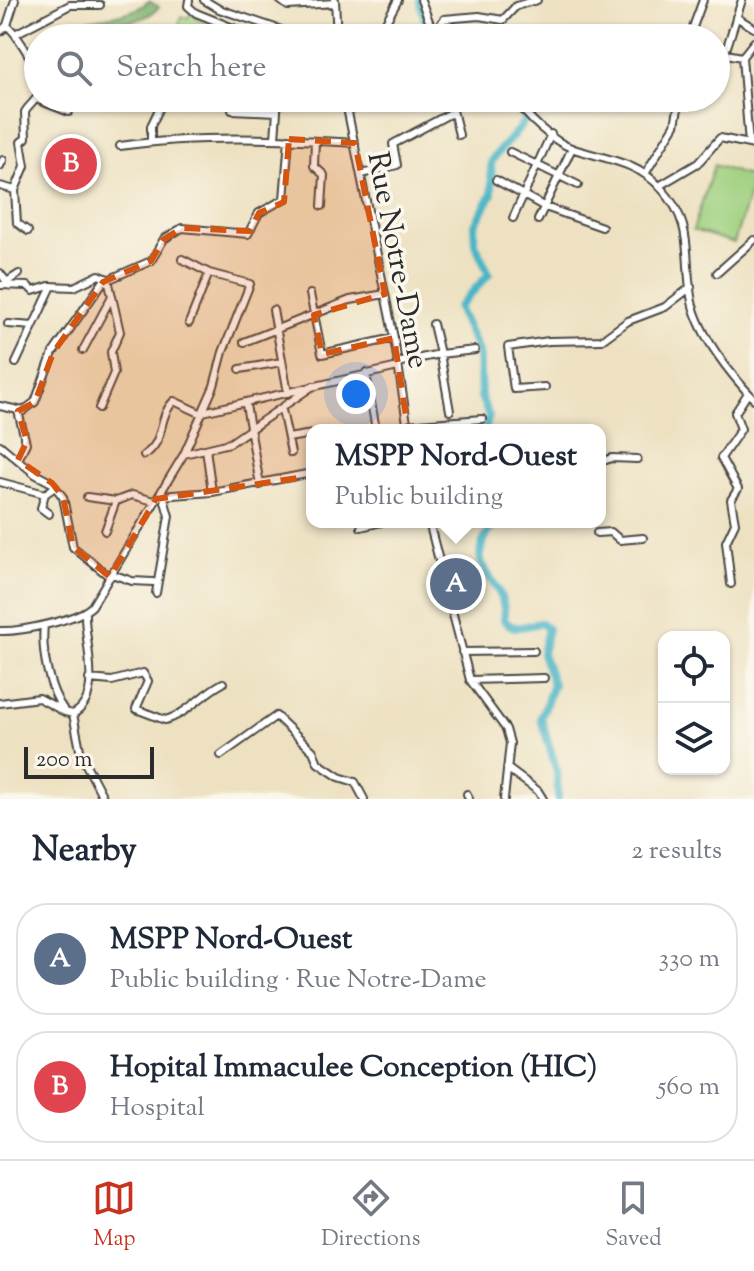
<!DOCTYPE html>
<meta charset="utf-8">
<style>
:root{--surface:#fff;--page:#f6f6f7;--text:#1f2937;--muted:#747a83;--line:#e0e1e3;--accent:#c8321e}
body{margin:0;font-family:"Sorts Mill Goudy",serif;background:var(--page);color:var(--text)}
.controls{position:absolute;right:24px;bottom:24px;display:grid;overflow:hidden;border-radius:16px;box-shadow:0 2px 6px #0004}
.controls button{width:72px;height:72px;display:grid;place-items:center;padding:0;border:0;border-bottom:2px solid var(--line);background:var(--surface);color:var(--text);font:40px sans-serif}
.scale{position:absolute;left:24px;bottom:20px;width:130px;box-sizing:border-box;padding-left:8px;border:4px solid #2b2b2b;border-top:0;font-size:22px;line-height:28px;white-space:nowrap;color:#2b2b2b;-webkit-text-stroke:6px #fbf7ec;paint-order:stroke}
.you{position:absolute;left:356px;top:394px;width:28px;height:28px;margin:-20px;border:6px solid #fff;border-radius:50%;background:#1a73e8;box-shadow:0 0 0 12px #1a73e833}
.badge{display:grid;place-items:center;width:52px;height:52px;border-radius:50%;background:var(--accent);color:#fff;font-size:26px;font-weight:700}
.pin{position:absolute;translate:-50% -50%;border:4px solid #fff;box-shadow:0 2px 8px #0006}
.popup{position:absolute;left:306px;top:424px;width:300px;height:104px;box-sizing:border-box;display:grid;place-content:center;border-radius:16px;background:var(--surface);filter:drop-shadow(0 2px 6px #0005);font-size:26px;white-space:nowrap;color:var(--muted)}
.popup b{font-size:30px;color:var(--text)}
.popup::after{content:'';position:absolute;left:50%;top:100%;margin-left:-16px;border:16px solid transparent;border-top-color:var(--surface)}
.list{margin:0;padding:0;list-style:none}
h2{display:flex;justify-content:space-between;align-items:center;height:104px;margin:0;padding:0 32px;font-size:34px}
h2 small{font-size:26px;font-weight:400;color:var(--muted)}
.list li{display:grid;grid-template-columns:52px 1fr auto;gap:24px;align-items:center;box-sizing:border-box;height:112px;margin:0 16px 16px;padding:0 16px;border:2px solid var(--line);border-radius:32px}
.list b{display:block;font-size:30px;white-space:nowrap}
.list p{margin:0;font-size:26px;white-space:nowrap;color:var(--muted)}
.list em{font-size:26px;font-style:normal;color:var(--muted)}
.icon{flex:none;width:44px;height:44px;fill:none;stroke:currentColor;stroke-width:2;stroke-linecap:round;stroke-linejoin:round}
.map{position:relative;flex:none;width:754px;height:799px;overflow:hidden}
.search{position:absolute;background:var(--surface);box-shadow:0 2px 6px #0004;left:24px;right:24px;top:24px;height:88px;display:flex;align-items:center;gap:20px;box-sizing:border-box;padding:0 28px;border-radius:44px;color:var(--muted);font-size:30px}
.sheet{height:360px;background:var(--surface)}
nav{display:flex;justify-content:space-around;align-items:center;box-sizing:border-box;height:112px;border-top:2px solid var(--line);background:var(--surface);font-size:22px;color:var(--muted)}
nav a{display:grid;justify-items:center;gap:4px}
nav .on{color:var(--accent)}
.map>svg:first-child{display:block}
</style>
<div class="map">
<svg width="754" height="799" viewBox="0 0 754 799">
<rect width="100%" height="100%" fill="#fbf7ec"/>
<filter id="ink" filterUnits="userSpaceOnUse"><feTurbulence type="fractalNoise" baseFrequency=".0125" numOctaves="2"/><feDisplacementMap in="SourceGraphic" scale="16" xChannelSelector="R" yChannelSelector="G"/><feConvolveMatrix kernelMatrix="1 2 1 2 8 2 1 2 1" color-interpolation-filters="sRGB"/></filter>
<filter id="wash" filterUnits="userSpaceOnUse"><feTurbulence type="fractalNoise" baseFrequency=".006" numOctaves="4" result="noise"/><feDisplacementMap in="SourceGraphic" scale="32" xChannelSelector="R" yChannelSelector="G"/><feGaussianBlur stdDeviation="1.8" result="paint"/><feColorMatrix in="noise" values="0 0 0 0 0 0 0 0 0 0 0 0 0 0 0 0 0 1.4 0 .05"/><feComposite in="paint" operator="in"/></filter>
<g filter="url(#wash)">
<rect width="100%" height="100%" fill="#ede1c1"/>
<!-- green -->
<path fill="#9fd07f" stroke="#657e55" stroke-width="2" d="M193 11 197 20 244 38H147L153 31 178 26 182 16 188 18Z
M714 165 754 178 734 243 693 230Z"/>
<!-- forest -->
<path fill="#7fb26e" stroke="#556e4c" stroke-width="2" d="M149 1 159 7C138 30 103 19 75 26 65 28 62 37 53 38L60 27C88 16 130 19 149 1Z"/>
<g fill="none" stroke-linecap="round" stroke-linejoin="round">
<!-- river -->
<path stroke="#49b5c6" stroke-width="8" d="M420 0 429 38
M485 430 489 416 481 397 479 353 458 308 489 274 475 243 474 226 492 194 491 163C501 141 535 126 526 98
M497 522C454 570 508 573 504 620 516 633 526 625 541 623L548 629 542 653 553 684 541 718 557 772 558 799"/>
</g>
</g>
<g filter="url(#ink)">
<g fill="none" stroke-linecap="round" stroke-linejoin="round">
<defs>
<path id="minor" d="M189 0 188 6 196 13 258 38
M204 0 219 9 305 38
M280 0 288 6 335 3
M335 0 337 38
M421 0 435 37
M736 17 754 28
M7 25 15 0
M0 32 7 25 15 34 70 5H100
M15 34C25 48 45 77 37 96 35 102 28 106 25 112L26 138 21 142 25 166 15 190 17 223 28 231
M433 36 444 19 479 16 503 20 516 6 537 0
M377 38 398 0
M689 38 703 0
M716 52 742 57
M725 53 742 0
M345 98 394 338 408 430
M450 98 459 135
M515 98C525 116 553 142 574 149 605 159 638 162 661 188 696 226 683 257 692 302 700 336 730 374 754 399
M36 99 69 112
M232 110 277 112
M275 138 278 98
M151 141V126L161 105
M315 141 314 166 324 175 322 206
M749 144 742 57 754 42
M120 146C197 135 277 138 355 143
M510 152 578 185
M0 166 3 160
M362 174 397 165 393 144 453 112
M645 174 675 125 680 98
M496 180 545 207 602 227
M0 186 15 190
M659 186 698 163 720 138 754 145
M513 218 551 134
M538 220 572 148
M0 273 10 286
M717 273 754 240
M8 281 19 274
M0 285 28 286 33 291 49 286 74 287 99 275 108 279 120 332 111 352 114 373 99 408
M310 294 322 354 394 338
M273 310 288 393
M189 323 209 273
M8 324 33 326
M244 342 350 300 385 294
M83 350 112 296
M16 363 52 286
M397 363 440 354 433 324
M240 369 282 362
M366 373 376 430
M545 387 514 389 508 347 549 341 602 340 628 321 665 307 691 287
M246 405 260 485
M0 406 23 411 35 402 53 353 103 282 151 261 164 239 182 228 248 234 259 213 284 199 289 139
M282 410 291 453
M450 411 440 354 475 350
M203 412 398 367
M407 425 482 419
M288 438 312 434
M0 445 35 474 52 483 63 497 73 547 110 577
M206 449 212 492
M184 454 230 443 313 386
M144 455C166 442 157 417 174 401L202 414
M18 460 26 443 18 411
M600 462 612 458 637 459
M0 482 45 494 55 487
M45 494 41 508 49 514
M160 496 212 492 312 473
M87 497 116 501 132 495 154 501
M429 522 470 680 506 729 510 743 504 799
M361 527 382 522
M105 531 116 501
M597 533 611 532 620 540 643 538
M112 574 132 581 153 582
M731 584 726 542 735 523 731 500 738 489 721 458 741 429 735 413 748 393
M156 593 169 516 164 498
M44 625C41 652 49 690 65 712L73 714 81 755 104 799
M0 631C20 632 78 620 92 606L184 454 214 386 223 352 250 284 209 273 182 259
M462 652 534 651
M89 679 112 681 143 673 148 681 136 709 165 720C186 715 203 693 223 683
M470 680 544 678
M0 703 39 698 65 712
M73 714C104 698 84 643 85 613
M221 755 276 716 313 751 318 763 339 777 355 782 364 799
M507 768 538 791 543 799
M467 794 469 799"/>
</defs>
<!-- minor casing -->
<use href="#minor" stroke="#484642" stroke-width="10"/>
<!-- minor -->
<use href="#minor" stroke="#fff" stroke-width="6"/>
</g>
</g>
<!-- marked area -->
<path fill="#d5540f" fill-opacity="0.2" stroke="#d5540f" stroke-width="6" stroke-dasharray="16 10" stroke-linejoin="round" d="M289 139 355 143 385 294 314 315 322 354 394 338 413 461 156 499 110 577 73 547 63 497 52 483 18 460 27 441 18 411 35 402 53 353 103 282 151 261 164 239 182 228 250 231 259 213 284 202Z"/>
<g text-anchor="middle" stroke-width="7" stroke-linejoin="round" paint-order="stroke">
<!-- street labels -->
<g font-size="30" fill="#2b2b2b" stroke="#fbf7ec">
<text transform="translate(399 260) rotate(79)" y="10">Rue Notre-Dame</text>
</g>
</g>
</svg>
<div class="controls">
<button><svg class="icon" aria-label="locate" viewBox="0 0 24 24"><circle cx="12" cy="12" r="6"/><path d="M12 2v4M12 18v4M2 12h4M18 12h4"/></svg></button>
<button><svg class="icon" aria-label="layers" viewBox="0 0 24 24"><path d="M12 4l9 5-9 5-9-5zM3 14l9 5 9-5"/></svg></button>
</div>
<div class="scale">200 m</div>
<div class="you"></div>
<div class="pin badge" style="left:456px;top:584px;background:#5c6f8a">A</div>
<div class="popup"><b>MSPP Nord-Ouest</b>Public building</div>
<div class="pin badge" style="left:71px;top:164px;background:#e0444e">B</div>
<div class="search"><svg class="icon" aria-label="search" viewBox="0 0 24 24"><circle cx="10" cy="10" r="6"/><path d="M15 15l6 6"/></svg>Search here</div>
</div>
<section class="sheet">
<h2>Nearby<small>2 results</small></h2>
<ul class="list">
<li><span class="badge" style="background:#5c6f8a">A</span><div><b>MSPP Nord-Ouest</b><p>Public building · Rue Notre-Dame</p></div><em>330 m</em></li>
<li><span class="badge" style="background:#e0444e">B</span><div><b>Hopital Immaculee Conception (HIC)</b><p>Hospital</p></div><em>560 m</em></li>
</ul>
</section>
<nav>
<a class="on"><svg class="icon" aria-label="map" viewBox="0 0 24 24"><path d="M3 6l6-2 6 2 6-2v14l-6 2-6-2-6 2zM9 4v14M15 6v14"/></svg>Map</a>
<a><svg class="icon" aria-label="directions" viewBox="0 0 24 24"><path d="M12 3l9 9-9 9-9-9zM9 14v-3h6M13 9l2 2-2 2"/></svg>Directions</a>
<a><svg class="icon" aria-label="saved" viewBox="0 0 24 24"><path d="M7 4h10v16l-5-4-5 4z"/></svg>Saved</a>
</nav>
